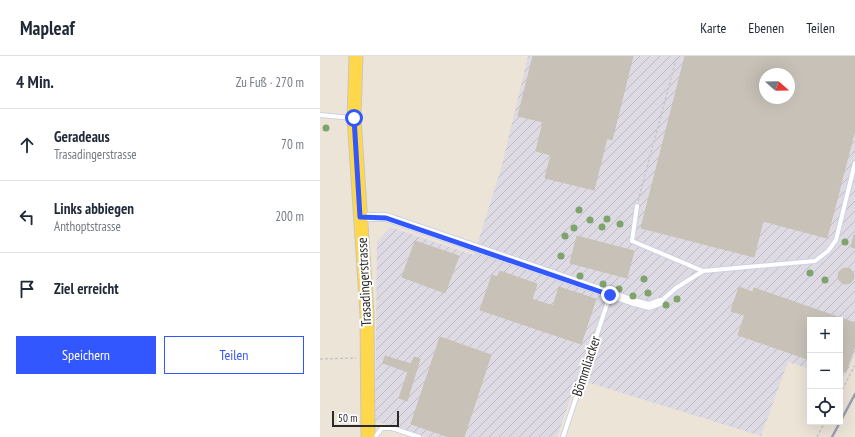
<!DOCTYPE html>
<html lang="de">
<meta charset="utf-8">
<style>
:root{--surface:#fff;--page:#f6f6f7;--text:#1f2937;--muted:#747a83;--line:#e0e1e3;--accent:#3357ff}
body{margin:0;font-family:"PT Sans Narrow",sans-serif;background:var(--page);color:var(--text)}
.controls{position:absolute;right:12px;bottom:12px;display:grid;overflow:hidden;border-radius:0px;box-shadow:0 4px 16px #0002}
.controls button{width:36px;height:36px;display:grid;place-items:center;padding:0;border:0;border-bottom:1px solid var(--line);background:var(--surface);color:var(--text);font:20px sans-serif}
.compass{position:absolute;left:439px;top:12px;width:36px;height:36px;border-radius:50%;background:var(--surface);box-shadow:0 4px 16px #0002;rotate:110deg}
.scale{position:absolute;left:12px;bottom:10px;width:67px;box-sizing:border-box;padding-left:4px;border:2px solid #292929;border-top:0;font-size:11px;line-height:14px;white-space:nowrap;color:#292929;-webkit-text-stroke:3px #fff;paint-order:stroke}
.stop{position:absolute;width:12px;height:12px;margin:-9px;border:3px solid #3357ff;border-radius:50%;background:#fff}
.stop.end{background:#3357ff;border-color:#fff;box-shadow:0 1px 4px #0008}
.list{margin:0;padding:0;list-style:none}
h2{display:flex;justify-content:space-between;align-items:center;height:52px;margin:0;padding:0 16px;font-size:17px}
h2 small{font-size:13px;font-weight:400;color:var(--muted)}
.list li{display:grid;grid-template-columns:26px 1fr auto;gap:12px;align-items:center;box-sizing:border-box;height:72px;padding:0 16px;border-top:1px solid var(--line)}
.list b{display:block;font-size:15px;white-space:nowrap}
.list p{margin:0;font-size:13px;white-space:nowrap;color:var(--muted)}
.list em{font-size:13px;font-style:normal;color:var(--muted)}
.actions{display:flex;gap:8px;padding:12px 16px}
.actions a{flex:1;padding:9px 0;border:1px solid var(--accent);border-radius:0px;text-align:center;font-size:14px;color:var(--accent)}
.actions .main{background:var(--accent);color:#fff}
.icon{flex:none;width:22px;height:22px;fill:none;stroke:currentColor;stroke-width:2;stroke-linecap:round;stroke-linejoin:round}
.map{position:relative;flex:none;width:535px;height:381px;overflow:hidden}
header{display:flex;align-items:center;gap:24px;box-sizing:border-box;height:56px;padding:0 20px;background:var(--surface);border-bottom:1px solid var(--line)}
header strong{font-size:19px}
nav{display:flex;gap:22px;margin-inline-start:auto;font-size:14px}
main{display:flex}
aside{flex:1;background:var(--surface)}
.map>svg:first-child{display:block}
</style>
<header>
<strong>Mapleaf</strong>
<nav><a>Karte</a><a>Ebenen</a><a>Teilen</a></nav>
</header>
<main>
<aside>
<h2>4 Min.<small>Zu Fuß · 270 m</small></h2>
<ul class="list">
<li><svg class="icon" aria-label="ahead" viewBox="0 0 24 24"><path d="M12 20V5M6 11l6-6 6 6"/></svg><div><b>Geradeaus</b><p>Trasadingerstrasse</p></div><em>70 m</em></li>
<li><svg class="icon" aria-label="left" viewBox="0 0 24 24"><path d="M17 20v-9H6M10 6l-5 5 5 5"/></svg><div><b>Links abbiegen</b><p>Anthoptstrasse</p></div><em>200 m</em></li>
<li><svg class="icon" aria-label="arrive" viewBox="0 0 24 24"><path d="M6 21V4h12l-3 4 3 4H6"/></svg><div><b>Ziel erreicht</b></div></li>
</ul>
<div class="actions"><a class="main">Speichern</a><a>Teilen</a></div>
</aside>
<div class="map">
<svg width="535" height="381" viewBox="0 0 535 381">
<defs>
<pattern id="industrial-furrows" width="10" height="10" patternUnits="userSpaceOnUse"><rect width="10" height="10" fill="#dddae4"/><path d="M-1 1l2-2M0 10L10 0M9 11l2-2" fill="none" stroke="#bebbc4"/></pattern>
</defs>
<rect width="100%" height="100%" fill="#ede4d8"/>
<!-- industrial -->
<path fill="url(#industrial-furrows)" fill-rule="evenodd" d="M208 0H535V299L523 324 520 323V264H490V313L468 306 441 380 257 323 237 381H107L55 365 57 186 70 171 154 199 182 109ZM445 18H469V42H445Z"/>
<!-- building -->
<path fill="#c8c1b8" stroke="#c8c1b2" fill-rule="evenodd" d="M213 0H313L292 84 287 82 274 134 225 122 231 99 216 95 223 66 198 60Z
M365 0H535V74L507 182 443 165 434 201 321 172ZM445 18H469V42H445Z
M534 179H535V192L531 191Z
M257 180 314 195 307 222 250 207Z
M95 185 139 200 125 237 82 221Z
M518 220a8 8 0 1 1 16 0a8 8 0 1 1-16 0Z
M180 215 217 228 215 234 177 221Z
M172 219 215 234 212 243 233 250 239 231 276 243 261 288 160 254Z
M419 231 432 236 424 259 411 255Z
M434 232 535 267V290L526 316 520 314V264H490V304L418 279Z
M120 281 171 299 144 381H129L91 368Z
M65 300 91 308 94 301 100 303 87 345 79 342 88 316 63 307Z"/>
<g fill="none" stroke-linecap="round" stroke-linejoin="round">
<defs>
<path id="lane" d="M0 59 32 62
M317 150 312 185 383 215
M340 246 356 232 383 215 495 205 508 195 516 184 535 107
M55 381 62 372H72L99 381
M243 381 290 239"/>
<path id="street" d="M40 161H66L314 246 329 250 340 246"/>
<path id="primary" d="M36 0 34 62 47 258 48 381"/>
</defs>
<!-- lane casing -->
<use href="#lane" stroke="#cdd1e4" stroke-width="6"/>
<!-- street casing -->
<use href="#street" stroke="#cdd1e4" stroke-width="10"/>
<!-- primary casing -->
<use href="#primary" stroke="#c7c7c7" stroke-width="15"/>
<!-- path -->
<path stroke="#c7c7c7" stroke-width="1.5" stroke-dasharray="3 2" stroke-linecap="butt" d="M318 145 357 0
M0 303 36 302
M520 338 535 309
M497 381 505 366"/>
<!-- lane -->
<use href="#lane" stroke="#fff" stroke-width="4"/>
<!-- street -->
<use href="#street" stroke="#fff" stroke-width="8"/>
<!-- primary -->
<use href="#primary" stroke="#ffd74b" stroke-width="13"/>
<!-- rail -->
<path stroke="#9b9eb5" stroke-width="2.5" d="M512 381 535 338"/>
</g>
<!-- trees -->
<g fill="#7ea36b">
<circle cx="6" cy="72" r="3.5"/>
<circle cx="259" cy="154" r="3.5"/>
<circle cx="287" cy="163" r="3.5"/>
<circle cx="270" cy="164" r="3.5"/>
<circle cx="300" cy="168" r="3.5"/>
<circle cx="282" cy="171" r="3.5"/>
<circle cx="254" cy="172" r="3.5"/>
<circle cx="245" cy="180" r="3.5"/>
<circle cx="525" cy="186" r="3.5"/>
<circle cx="241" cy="200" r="3.5"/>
<circle cx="490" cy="217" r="3.5"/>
<circle cx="260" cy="220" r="3.5"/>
<circle cx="324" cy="223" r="3.5"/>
<circle cx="505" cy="224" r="3.5"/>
<circle cx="283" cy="228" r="3.5"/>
<circle cx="299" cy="233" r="3.5"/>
<circle cx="328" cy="237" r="3.5"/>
<circle cx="313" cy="240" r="3.5"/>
<circle cx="357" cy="243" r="3.5"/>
<circle cx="346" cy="249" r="3.5"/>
</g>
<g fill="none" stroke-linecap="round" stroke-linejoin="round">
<!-- route -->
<path stroke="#3357ff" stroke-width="5" d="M34 62 40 161 66 162 290 239"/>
</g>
<g text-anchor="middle" stroke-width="4" stroke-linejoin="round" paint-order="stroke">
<!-- street labels -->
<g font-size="14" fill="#292929" stroke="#fff">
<text transform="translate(44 226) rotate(-93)" y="5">Trasadingerstrasse</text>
<text transform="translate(266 310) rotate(-72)" y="5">Bömmliacker</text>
</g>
</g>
</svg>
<div class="controls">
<button>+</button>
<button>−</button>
<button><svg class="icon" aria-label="locate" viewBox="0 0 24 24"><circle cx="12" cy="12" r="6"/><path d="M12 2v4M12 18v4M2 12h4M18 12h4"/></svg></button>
</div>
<svg class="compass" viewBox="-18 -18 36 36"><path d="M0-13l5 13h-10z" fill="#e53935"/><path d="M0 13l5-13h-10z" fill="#747a83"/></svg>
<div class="scale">50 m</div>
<div class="stop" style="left:34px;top:62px"></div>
<div class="stop end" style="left:290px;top:239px"></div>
</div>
</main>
